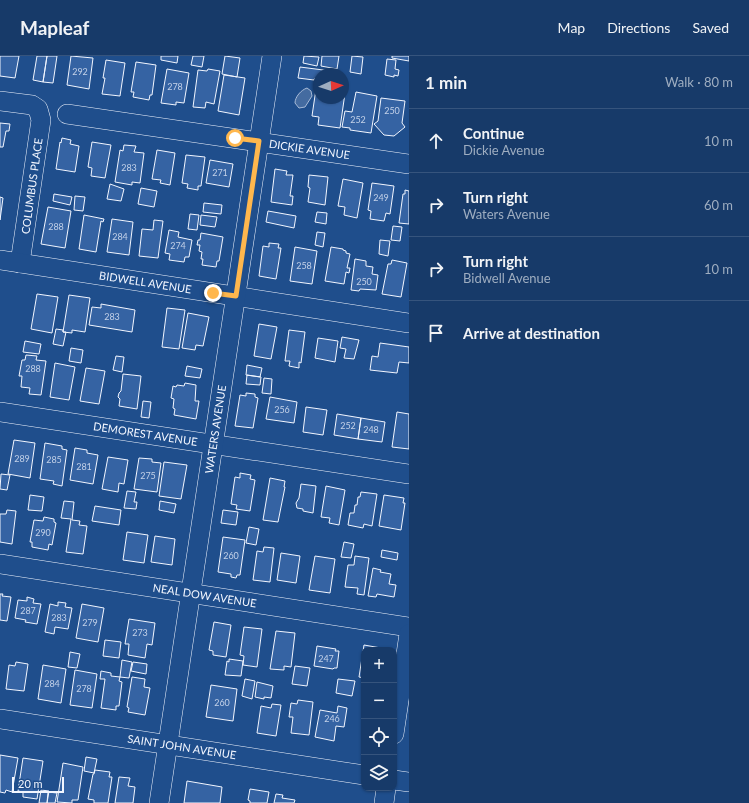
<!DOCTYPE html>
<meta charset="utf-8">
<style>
:root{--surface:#173a69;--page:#20416f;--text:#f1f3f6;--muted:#9eadc0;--line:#36547d}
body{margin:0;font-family:Lato,sans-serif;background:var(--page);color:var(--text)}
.controls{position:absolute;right:12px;bottom:12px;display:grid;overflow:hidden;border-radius:8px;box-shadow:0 1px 3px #0004}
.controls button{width:36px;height:36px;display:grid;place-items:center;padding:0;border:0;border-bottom:1px solid var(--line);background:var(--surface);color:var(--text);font:20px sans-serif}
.compass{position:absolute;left:313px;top:12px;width:36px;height:36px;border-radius:50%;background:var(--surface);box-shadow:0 1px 3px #0004;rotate:87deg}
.scale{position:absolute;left:12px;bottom:10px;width:52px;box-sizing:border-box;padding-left:4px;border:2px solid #f2f6ff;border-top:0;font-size:11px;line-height:14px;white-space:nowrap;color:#f2f6ff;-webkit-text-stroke:3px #1f4e8c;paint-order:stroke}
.stop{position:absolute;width:12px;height:12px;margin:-9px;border:3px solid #ffb74d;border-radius:50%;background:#fff}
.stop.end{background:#ffb74d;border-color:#fff;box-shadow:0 1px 4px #0008}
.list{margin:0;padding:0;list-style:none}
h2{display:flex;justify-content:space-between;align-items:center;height:52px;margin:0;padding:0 16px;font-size:17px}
h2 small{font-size:13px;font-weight:400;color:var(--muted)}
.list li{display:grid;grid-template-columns:26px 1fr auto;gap:12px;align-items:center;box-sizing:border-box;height:64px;padding:0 16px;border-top:1px solid var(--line)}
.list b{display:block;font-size:15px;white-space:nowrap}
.list p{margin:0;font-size:13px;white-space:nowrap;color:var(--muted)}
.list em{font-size:13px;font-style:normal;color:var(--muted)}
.icon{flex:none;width:22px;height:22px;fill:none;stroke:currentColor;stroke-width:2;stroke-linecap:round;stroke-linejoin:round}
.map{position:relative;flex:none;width:409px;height:747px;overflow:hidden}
header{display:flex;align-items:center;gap:24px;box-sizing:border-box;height:56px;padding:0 20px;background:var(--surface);border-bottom:1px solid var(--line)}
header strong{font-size:19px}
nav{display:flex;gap:22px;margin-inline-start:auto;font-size:14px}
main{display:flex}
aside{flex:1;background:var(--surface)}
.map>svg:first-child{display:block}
</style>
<header>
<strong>Mapleaf</strong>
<nav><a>Map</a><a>Directions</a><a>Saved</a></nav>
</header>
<main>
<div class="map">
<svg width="409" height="747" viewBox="0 0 409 747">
<rect width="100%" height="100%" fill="#1f4e8c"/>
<!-- water -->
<path fill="#446ba0" stroke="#a8bbd7" d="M307 32 311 35 312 40 305 51 299 52 295 47C295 41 301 34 307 32Z"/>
<!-- building -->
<path fill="#3563a3" stroke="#f2f6ff" d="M0 0H19L15 22 0 20Z
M37 0H47L43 26 33 24Z
M47 0H57L53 27 43 26Z
M71 0 93 2 89 33 67 29Z
M161 0H178L177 7 161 4Z
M193 0H204L202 11 191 9Z
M225 0 240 2 237 21 222 18Z
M304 0 319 1 317 10 303 7Z
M322 0H339L337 13 321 10Z
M352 0 363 1 361 18 350 16Z
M392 0H409V5L392 2Z
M387 3 396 4 395 13 399 14 398 20 394 19V21L385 19Z
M106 4 125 7 120 40 102 38 105 22H103Z
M136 6 156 9 152 39H150L149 44 133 41 134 36H131Z
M300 11 331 15V18H319V23H314V24L298 22Z
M167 13 189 17 184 47 176 46V49L161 47Z
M208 13 220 15 214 48 206 46 205 52 193 51 198 14 207 15Z
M224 19 245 22 239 59 218 55Z
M317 26H319V42H343V30H346L340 72 318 69 319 61 312 60Z
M356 36 377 40 371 77 350 74V72L342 71 345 55 352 56Z
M381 42 405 45 402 67 405 71 394 80 384 79 374 68 378 65Z
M0 67 10 68 9 75H6L3 91H0Z
M62 82 71 84 70 88 79 90 75 116 56 113 60 86 61 87Z
M92 86 111 89 105 122 91 120 92 112 88 111Z
M124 89 136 90 134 96 144 97 140 127 132 126V129L115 126 120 94 123 95Z
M157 94 175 97 170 129 160 127 161 124 152 123Z
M186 99 205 101 201 130H198V134L187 132 188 128 182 127Z
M210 104 233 108 229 131 206 127Z
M275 113 287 115 286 119H293L290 140H293L292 149 271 146Z
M309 119 328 121 325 149 308 146 310 132 308 131Z
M343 123 363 127 357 162 344 159 345 151 338 150Z
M372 127 394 130 390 158 386 157 384 165 370 163 371 155 368 154Z
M110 128 124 133 121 145 107 143Z
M141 132 157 135 154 151 138 148Z
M405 134 409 135V168L399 167 403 138H405Z
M54 138 72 141 70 149 53 145Z
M75 140 85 141 83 155 74 154Z
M0 141 3 142 0 164Z
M204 147 222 149 221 158 203 156Z
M48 151 71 155 65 192 41 188Z
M268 155 296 160 294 172 266 166Z
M317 156 327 157 326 168 315 166Z
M190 158 199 159 197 174 188 173Z
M84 159 104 163 103 166 101 165 96 196 79 193Z
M201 159 217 161 215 171 200 169Z
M112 163 133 166 129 199 107 196Z
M154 164 163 165 158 202 139 200 142 173 153 174Z
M393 170 402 171 400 185 391 184Z
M169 174 179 176 178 181 192 184 189 201H185L184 206 169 204 170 198 165 197Z
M317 176 325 177 323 191 315 189Z
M201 177 223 181 219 205H217L216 211 202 209 203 203H201L202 196 199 195 200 189H197L198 184H200Z
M380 184 390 185 388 200 379 198Z
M269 187 279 188 278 192H281L276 223 259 220 263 190 269 191Z
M295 191 317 195 312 228 290 225Z
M331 191 343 193V194L346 195V197L350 198 347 212H350L349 217 346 216 344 228 325 225Z
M355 203 366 205V210L373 211 372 218 378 219 376 234 360 233 359 235 351 234Z
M392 204 407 207 401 241 382 238 388 208H391Z
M37 238 58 241 52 277 31 273Z
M69 239 90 242 85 276 72 274V277L63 276Z
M101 248 135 254 132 276 89 269 92 251 101 252Z
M167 252 185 254 179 293 162 291Z
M188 257 209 261 203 290 196 289 195 294 182 292Z
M259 268 277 271 271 303 254 300Z
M56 273 63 274V276H66L63 290 53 288Z
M289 274 305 276 301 307 299 306V312L289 310 290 305H285Z
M342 281 359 284 354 303 344 302 346 293 340 292Z
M318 282 338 285 335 306 315 302Z
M25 285 41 288 39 298 23 296Z
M380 287 409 291V307L399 306 397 317 370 314 372 300 378 301Z
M71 292 83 294 81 307 69 305Z
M26 299 37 300 36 304 46 305 41 339 29 338 30 332 21 331 22 320H19L22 304H25Z
M116 300 124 301 122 316 113 314Z
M55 307 75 311 69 344 50 341Z
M247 309 262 312 260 321 246 319Z
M187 310 202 313 200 322 185 320Z
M86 312 105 315 99 348 80 345Z
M123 318 141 320 137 353 119 350 120 343 118 341 119 337 121 335Z
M247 319 261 321 260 329 246 328Z
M264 322 272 323 271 338 262 337Z
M185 327 196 329 195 345H199L196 363 174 359 175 353 173 352 174 343 171 342 173 330 176 331 177 329 184 330Z
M246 337 255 338V341L258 342 253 372 235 370 240 339 246 340Z
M270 341 297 346 294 367 266 363Z
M143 345 151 346 149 362 141 361Z
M306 351 327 354 323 379 303 376Z
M397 356 409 358V393L392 391Z
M337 358 361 362 358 383 334 379Z
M361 362 385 366 382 386 358 383Z
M14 384 35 387 30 422 8 418Z
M45 387 62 390V393L67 394 62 430 53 428 54 425 40 423Z
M75 392 87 394V397L98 399 93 428 70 424Z
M108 401 128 404 124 428 119 427 118 436 102 433Z
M139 402 152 403V406L161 407 157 436 134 433Z
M164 406 187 409 181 443 159 440Z
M240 417 251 419 250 423 255 424 250 455 236 453 237 449 231 448 235 421 240 422Z
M1 418 10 419 7 434 0 433Z
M270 422 285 425 284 431H285L278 466 263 464Z
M301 428 316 430 313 457 303 455V453L297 452 296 447 299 442Z
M326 430 345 434 339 469 329 467 330 462 321 461Z
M127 435 136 436 134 446H137L136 453 124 452Z
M361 436 377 438 372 470 364 468 363 472 348 469 350 457H354L355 449H357L358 441H360Z
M30 439 44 441 42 455 28 454Z
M384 439 404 442 403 447H405L401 474 379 470Z
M64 445 74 446 72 464 80 465 79 469 87 470 83 498 66 496 71 463 61 462Z
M160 445 176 448 174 457 159 454Z
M95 450 121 454 119 469 92 465Z
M7 454 16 455 12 488 0 486V458H6Z
M223 454 238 456 236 469 221 467Z
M44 461 54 463V466L56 467 52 489 49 488 48 494 32 491V486H30L34 464 43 465Z
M249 471 259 473 256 489 246 487Z
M127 476 148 479 144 507 123 504Z
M155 480 175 483 172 509 151 506Z
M223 481 245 484 240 519H237L236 522 231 521V518L218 516Z
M344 486 354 488 351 502 341 501Z
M264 491 274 492 270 526 253 524 257 495 263 496Z
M382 494 398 497 397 504 381 501Z
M281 497 300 500 296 527 277 524Z
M315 500 335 503 330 537 309 534Z
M355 500 369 502 364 539 357 538 358 532 345 531 348 509H354Z
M373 512 381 514 380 516 391 518 389 528 396 529 394 541 377 538 376 541 368 540Z
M0 538H3L2 540 11 541 7 565 0 564Z
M27 541 34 543 33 547 41 548 37 568 25 566 26 564 15 562 18 544 27 545Z
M58 546 66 547 65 551 72 552 68 573 55 571 54 578 45 576 50 548 58 550Z
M82 548 104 552 98 586 76 582Z
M129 563 155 567 152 589 147 588 145 602 128 599 129 588H125Z
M214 566 231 569 226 601 213 599V595L209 594Z
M244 571 262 573 257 611 243 609 244 600 240 599Z
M276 575 295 577 291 611 284 610V614L270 613Z
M105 584 121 586 119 602 103 600Z
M364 589 381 592 380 594H364V622L359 621Z
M317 590 336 593 335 595H339L337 612H334L333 613 314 610Z
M70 596 80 598 77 612 68 611Z
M229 603 243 605 241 620 225 619 227 605 229 606Z
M122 604 132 606 129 622 120 621Z
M16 606 28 608 24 635 6 633 9 609 15 610Z
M133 606 147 608 146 618 131 615Z
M43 609 66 613 61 647 38 643Z
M295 610 310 612 307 630 292 628Z
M75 614 97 618 92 652 70 649Z
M101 615 111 617V620L120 621 119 625 122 626 119 650H116V654L101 652 105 623H100Z
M132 621 145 623 144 631 150 632 145 659 128 656 129 652 127 651Z
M245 623 255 625 252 643 242 640Z
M338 623 355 625 352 640 336 637Z
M257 626 273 630 271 642 264 641V643L255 641Z
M211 629 237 633 233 665 206 661Z
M298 644 313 646 309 679 291 677 293 661H289L291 647 297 648Z
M272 648 281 649 276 680 257 677 261 650 271 652Z
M338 650 347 652 344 671 336 670 334 685 315 681 320 654 337 657Z
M0 699 18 702 12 736 6 734 5 737 0 736Z
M86 701 97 703 94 717 84 715Z
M23 702 43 705 37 743 23 741V736L18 735Z
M63 707 83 711 78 744H72V747L57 746Z
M95 714 110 716 109 721H112L108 747H94V744L88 743 93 718H94Z
M119 721 130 722 128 730 135 731 133 747H115Z
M187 725 222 731 220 747H184Z
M250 733 269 736 267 747H250V745L248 744Z
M41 734 49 735 47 747H39Z
M48 736 57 737 55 747H47Z
M276 738 283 739 282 742 295 744 294 747H274Z"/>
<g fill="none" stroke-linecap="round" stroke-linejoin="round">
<defs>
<g id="minor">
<path d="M0 45 32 49 38 53 41 64 20 207"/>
<path id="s1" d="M67 58 409 108"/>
<path id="s2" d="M0 204 409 267"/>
<path id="s3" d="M0 356 409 418"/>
<path id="s4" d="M0 508 409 571"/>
<path id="s5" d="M0 663 364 719"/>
<path d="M394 678 409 578"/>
<path d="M394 724 409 726"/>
<path id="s6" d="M159 747 272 0"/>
<path d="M384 747 386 732"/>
</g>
</defs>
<!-- minor casing -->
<use href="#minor" stroke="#f2f6ff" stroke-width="20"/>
<!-- minor -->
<use href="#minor" stroke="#1f4e8c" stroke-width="19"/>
</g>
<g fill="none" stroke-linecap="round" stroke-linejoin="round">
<!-- route -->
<path stroke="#ffb74d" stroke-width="5" d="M213 237 236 240 259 85 235 82"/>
</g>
<g text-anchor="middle" stroke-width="3" stroke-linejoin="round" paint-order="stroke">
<!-- number labels -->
<g font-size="9" fill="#c3d1e8">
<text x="80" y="19">292</text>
<text x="175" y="34">278</text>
<text x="392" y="58">250</text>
<text x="358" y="67">252</text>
<text x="129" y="115">283</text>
<text x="220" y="120">271</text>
<text x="381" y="145">249</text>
<text x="56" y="174">288</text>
<text x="120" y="184">284</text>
<text x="178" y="193">274</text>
<text x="304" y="213">258</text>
<text x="364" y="229">250</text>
<text x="112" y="264">283</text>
<text x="33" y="316">288</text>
<text x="282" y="357">256</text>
<text x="348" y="373">252</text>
<text x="371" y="377">248</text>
<text x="22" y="406">289</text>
<text x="54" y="407">285</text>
<text x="84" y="414">281</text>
<text x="148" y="423">275</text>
<text x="43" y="480">290</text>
<text x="231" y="503">260</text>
<text x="28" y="558">287</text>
<text x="59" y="565">283</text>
<text x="90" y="570">279</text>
<text x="140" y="580">273</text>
<text x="326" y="606">247</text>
<text x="52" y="631">284</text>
<text x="84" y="636">278</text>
<text x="222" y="650">260</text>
<text x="332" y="666">246</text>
</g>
<!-- street labels -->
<g font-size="11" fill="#f2f6ff" stroke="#1f4e8c">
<text dy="4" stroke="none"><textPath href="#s1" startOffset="245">DICKIE AVENUE</textPath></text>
<text transform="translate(32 130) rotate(-82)" y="4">COLUMBUS PLACE</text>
<text dy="4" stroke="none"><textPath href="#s2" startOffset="147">BIDWELL AVENUE</textPath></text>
<text dy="4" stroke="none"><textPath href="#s6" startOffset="378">WATERS AVENUE</textPath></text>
<text dy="4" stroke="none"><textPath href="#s3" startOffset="147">DEMOREST AVENUE</textPath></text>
<text dy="4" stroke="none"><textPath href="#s4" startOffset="207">NEAL DOW AVENUE</textPath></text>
<text dy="4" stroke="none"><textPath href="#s5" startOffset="184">SAINT JOHN AVENUE</textPath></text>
</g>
</g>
</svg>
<div class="controls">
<button>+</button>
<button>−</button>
<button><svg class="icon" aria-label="locate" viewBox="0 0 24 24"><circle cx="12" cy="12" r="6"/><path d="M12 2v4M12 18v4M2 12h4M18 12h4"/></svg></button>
<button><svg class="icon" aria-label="layers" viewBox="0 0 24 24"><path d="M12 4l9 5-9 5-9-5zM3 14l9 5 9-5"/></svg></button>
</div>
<svg class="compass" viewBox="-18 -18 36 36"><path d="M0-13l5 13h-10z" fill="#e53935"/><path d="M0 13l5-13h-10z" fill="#9eadc0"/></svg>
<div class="scale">20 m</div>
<div class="stop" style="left:235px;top:82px"></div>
<div class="stop end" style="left:213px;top:237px"></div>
</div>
<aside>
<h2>1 min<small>Walk · 80 m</small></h2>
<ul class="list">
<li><svg class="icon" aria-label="ahead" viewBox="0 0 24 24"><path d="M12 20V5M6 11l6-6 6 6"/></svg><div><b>Continue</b><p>Dickie Avenue</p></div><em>10 m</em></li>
<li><svg class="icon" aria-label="right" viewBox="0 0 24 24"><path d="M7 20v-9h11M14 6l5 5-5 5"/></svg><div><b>Turn right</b><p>Waters Avenue</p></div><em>60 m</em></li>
<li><svg class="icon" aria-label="right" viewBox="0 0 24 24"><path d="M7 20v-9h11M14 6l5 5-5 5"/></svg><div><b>Turn right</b><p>Bidwell Avenue</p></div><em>10 m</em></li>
<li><svg class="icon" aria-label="arrive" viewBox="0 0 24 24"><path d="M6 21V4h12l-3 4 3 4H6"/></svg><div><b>Arrive at destination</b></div></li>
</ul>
</aside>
</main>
